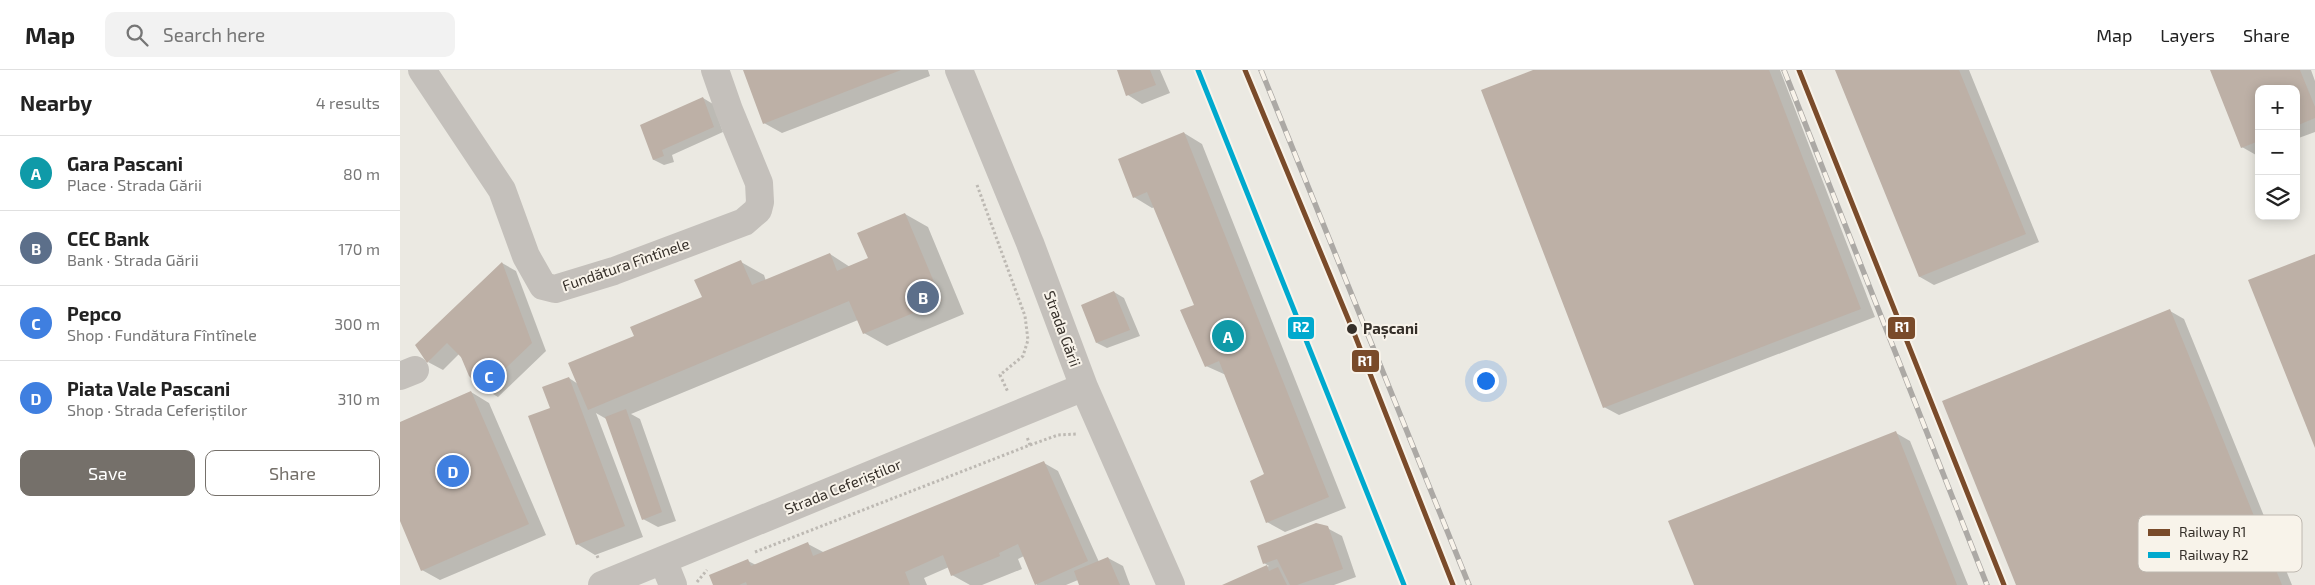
<!DOCTYPE html>
<meta charset="utf-8">
<style>
:root{--surface:#fff;--page:#f2f2f2;--text:#222;--muted:#767676;--line:#e0e0e0;--accent:#75706a}
body{margin:0;font-family:"Exo 2",sans-serif;background:var(--page);color:var(--text)}
.controls{position:absolute;right:15px;top:15px;display:grid;overflow:hidden;border-radius:10px;box-shadow:0 2px 12px #0003}
.controls button{width:45px;height:45px;display:grid;place-items:center;padding:0;border:0;border-bottom:1px solid var(--line);background:var(--surface);color:var(--text);font:25px sans-serif}
.you{position:absolute;left:1085px;top:310px;width:18px;height:18px;margin:-12px;border:4px solid #fff;border-radius:50%;background:#1a73e8;box-shadow:0 0 0 8px #1a73e833}
.badge{display:grid;place-items:center;width:32px;height:32px;border-radius:50%;background:var(--accent);color:#fff;font-size:16px;font-weight:700}
.pin{position:absolute;translate:-50% -50%;border:2px solid #fff;box-shadow:0 1px 5px #0006}
.list{margin:0;padding:0;list-style:none}
h2{display:flex;justify-content:space-between;align-items:center;height:65px;margin:0;padding:0 20px;font-size:21px}
h2 small{font-size:16px;font-weight:400;color:var(--muted)}
.list li{display:grid;grid-template-columns:32px 1fr auto;gap:15px;align-items:center;box-sizing:border-box;height:75px;padding:0 20px;border-top:1px solid var(--line)}
.list b{display:block;font-size:19px;white-space:nowrap}
.list p{margin:0;font-size:16px;white-space:nowrap;color:var(--muted)}
.list em{font-size:16px;font-style:normal;color:var(--muted)}
.actions{display:flex;gap:10px;padding:15px 20px}
.actions a{flex:1;padding:11px 0;border:1px solid var(--accent);border-radius:10px;text-align:center;font-size:18px;color:var(--accent)}
.actions .main{background:var(--accent);color:#fff}
.icon{flex:none;width:28px;height:28px;fill:none;stroke:currentColor;stroke-width:2;stroke-linecap:round;stroke-linejoin:round}
.map{position:relative;flex:none;width:1915px;height:515px;overflow:hidden}
header{display:flex;align-items:center;gap:30px;box-sizing:border-box;height:70px;padding:0 25px;background:var(--surface);border-bottom:1px solid var(--line)}
header strong{font-size:24px}
nav{display:flex;gap:28px;margin-inline-start:auto;font-size:18px}
.search{width:350px;height:45px;background:var(--page);display:flex;align-items:center;gap:12px;box-sizing:border-box;padding:0 18px;border-radius:10px;color:var(--muted);font-size:19px}
main{display:flex}
aside{flex:1;background:var(--surface)}
.map>svg:first-child{display:block}
</style>
<header>
<strong>Map</strong>
<div class="search"><svg class="icon" aria-label="search" viewBox="0 0 24 24"><circle cx="10" cy="10" r="6"/><path d="M15 15l6 6"/></svg>Search here</div>
<nav><a>Map</a><a>Layers</a><a>Share</a></nav>
</header>
<main>
<aside>
<h2>Nearby<small>4 results</small></h2>
<ul class="list">
<li><span class="badge" style="background:#0f9aa8">A</span><div><b>Gara Pascani</b><p>Place · Strada Gării</p></div><em>80 m</em></li>
<li><span class="badge" style="background:#5c6f8a">B</span><div><b>CEC Bank</b><p>Bank · Strada Gării</p></div><em>170 m</em></li>
<li><span class="badge" style="background:#3f7fe0">C</span><div><b>Pepco</b><p>Shop · Fundătura Fîntînele</p></div><em>300 m</em></li>
<li><span class="badge" style="background:#3f7fe0">D</span><div><b>Piata Vale Pascani</b><p>Shop · Strada Ceferiștilor</p></div><em>310 m</em></li>
</ul>
<div class="actions"><a class="main">Save</a><a>Share</a></div>
</aside>
<div class="map">
<svg width="1915" height="515" viewBox="0 0 1915 515">
<rect width="100%" height="100%" fill="#ebe9e2"/>
<!-- shadow -->
<path fill="#0003" d="M344 0H528L530 6 382 63 364 53Z
M718 0H760L770 23 742 34 728 25Z
M1136 0H1380L1475 247 1219 345 1204 337Z
M1436 0H1569L1639 172 1534 215 1520 207Z
M1811 0H1911L1915 11V62L1896 69V19H1859V84L1856 85 1842 77Z
M303 28 313 34 323 62 272 85 274 92 264 95 254 90 242 56Z
M784 63 802 74 946 438 885 462 867 452 866 405 826 305 806 296 796 236 755 137 752 138 734 127Z
M505 144 528 157 564 244 487 276 464 263 458 250 231 344 240 349 276 451 258 457 243 449 208 350 196 343 243 467 195 485 177 474 151 339 169 308 178 314 235 267 303 228 341 192 364 205 366 211 430 184 450 197 469 189Z
M102 193 116 201 146 281 98 327 83 318 59 284 43 300 28 292Z
M714 222 724 228 740 266 707 278 697 273Z
M1770 241 1784 249 1892 515H1617Z
M71 322 89 333 146 465 40 510 22 500 0 448V353Z
M1496 363 1510 371 1568 515H1295Z
M644 393 658 401 699 492 708 488 723 496 730 515H681L678 510 666 515H637L624 486 618 489 622 499 582 515H570L552 505 549 497 524 508 527 515H314L348 491 356 495 408 474 425 483Z
M927 458 942 466 956 507 934 515H825L869 496 864 493Z"/>
<!-- building -->
<path fill="#bdb0a6" d="M343 0H501L363 54Z
M717 0H750L756 15 726 26Z
M1133 0H1369L1461 239 1203 338 1081 20Z
M1435 0H1559L1626 164 1519 207Z
M1810 0H1900L1915 37V48L1896 56V19H1859V71L1841 78Z
M303 27 314 57 262 80 264 86 253 90 240 55Z
M784 62 929 427 866 453 850 411 864 404 819 291 805 297 780 240 794 235 747 122 733 128 718 89Z
M505 143 542 231 463 264 449 231 188 340 168 293 234 266 230 257 302 227 294 210 341 190 352 215 430 183 437 201 468 188 457 163Z
M1915 184V378L1848 210Z
M102 192 132 273 83 320 69 306 61 287 47 273 27 293 15 275Z
M714 221 730 260 696 273 681 235Z
M1770 239 1882 515H1616L1542 331Z
M169 307 225 456 176 475 128 346 150 338 142 317Z
M71 321 129 454 21 501 0 451V352Z
M226 339 262 442 242 450 205 347Z
M1496 361 1557 515H1294L1268 451Z
M644 391 688 491 635 515 618 474 599 483 600 486 551 506 543 485 505 502 510 515H347L346 512 339 515H313L309 505 348 489 351 496 408 472 413 486Z
M916 453 928 456 943 499 897 515H890L877 489 863 494 857 476Z
M708 487 720 515H679L674 501Z
M867 495 869 501 878 497 887 515H822Z"/>
<g fill="none" stroke-linecap="round" stroke-linejoin="round">
<!-- path -->
<path stroke="#bdb9b3" stroke-width="3" stroke-dasharray="2.5 2.5" stroke-linecap="butt" d="M577 115 625 246 628 270 623 286 600 305 608 322
M630 375 658 365 677 364
M195 481 199 490
M355 482 630 375 627 367
M297 512 307 500"/>
<!-- minor -->
<path stroke="#c4c0bb" stroke-width="28" d="M22 0 102 120 126 186 143 216 155 219 214 201 344 152 358 140 360 132 359 113 329 40 315 0
M559 0 630 173 684 317 771 515
M0 306 15 300
M263 490 273 515
M202 515 684 317"/>
<defs>
<path id="rail" d="M798 0 1004 515
M845 0 954 263 1053 515
M861 0 1069 515
M1384 0 1587 515
M1399 0 1604 515"/>
</defs>
<!-- rail casing -->
<use href="#rail" stroke="#aca9a5" stroke-width="5.5"/>
<!-- rail -->
<use href="#rail" stroke="#f8f3ea" stroke-width="4" stroke-dasharray="11" stroke-linecap="butt"/>
<defs>
<path id="rail-1" d="M845 0 954 263 1053 515
M1399 0 1604 515"/>
<path id="rail-2" d="M798 0 1004 515"/>
</defs>
<!-- rail-1 casing -->
<use href="#rail-1" stroke="#f8f3ea" stroke-width="9"/>
<!-- rail-2 casing -->
<use href="#rail-2" stroke="#f8f3ea" stroke-width="9"/>
<!-- rail-1 -->
<use href="#rail-1" stroke="#7a4b2a" stroke-width="5"/>
<!-- rail-2 -->
<use href="#rail-2" stroke="#00a9ce" stroke-width="5"/>
</g>
<!-- markers -->
<circle fill="#352f29" stroke="#f8f3ea" stroke-width="2" cx="952" cy="259" r="6"/>
<g text-anchor="middle" stroke-width="4" stroke-linejoin="round" paint-order="stroke">
<!-- street labels -->
<g font-size="15" fill="#352f29" stroke="#f8f3ea">
<text transform="translate(226 195) rotate(-19)" y="5">Fundătura Fîntînele</text>
<text transform="translate(662 259) rotate(70)" y="5">Strada Gării</text>
<text transform="translate(443 417) rotate(-22)" y="5">Strada Ceferiștilor</text>
</g>
<!-- stop labels -->
<g font-size="15" font-weight="bold" fill="#352f29" stroke="#f8f3ea" text-anchor="start">
<text x="963" y="264">Pașcani</text>
</g>
</g>
<!-- legend -->
<rect x="1738" y="445" width="164" height="57" rx="8" fill="#f8f3ea" stroke="#beb8b0" stroke-width="1"/>
<rect x="1748" y="459" width="22" height="7" fill="#7a4b2a"/>
<rect x="1748" y="482" width="22" height="6" fill="#00a9ce"/>
<g font-size="14" fill="#352f29">
<text x="1779" y="467">Railway R1</text>
<text x="1779" y="490">Railway R2</text>
</g>
<g stroke="#f8f3ea" stroke-width="2">
<rect x="887" y="246" width="28" height="24" rx="5" fill="#00a9ce"/>
<rect x="1487" y="246" width="29" height="24" rx="5" fill="#7a4b2a"/>
<rect x="951" y="279" width="29" height="24" rx="5" fill="#7a4b2a"/>
</g>
<g font-size="14" text-anchor="middle" font-weight="bold" fill="#fff">
<text x="901" y="262">R2</text>
<text x="1502" y="262">R1</text>
<text x="965" y="296">R1</text>
</g>
</svg>
<div class="controls">
<button>+</button>
<button>−</button>
<button><svg class="icon" aria-label="layers" viewBox="0 0 24 24"><path d="M12 4l9 5-9 5-9-5zM3 14l9 5 9-5"/></svg></button>
</div>
<div class="you"></div>
<div class="pin badge" style="left:828px;top:266px;background:#0f9aa8">A</div>
<div class="pin badge" style="left:523px;top:227px;background:#5c6f8a">B</div>
<div class="pin badge" style="left:89px;top:306px;background:#3f7fe0">C</div>
<div class="pin badge" style="left:53px;top:401px;background:#3f7fe0">D</div>
</div>
</main>
